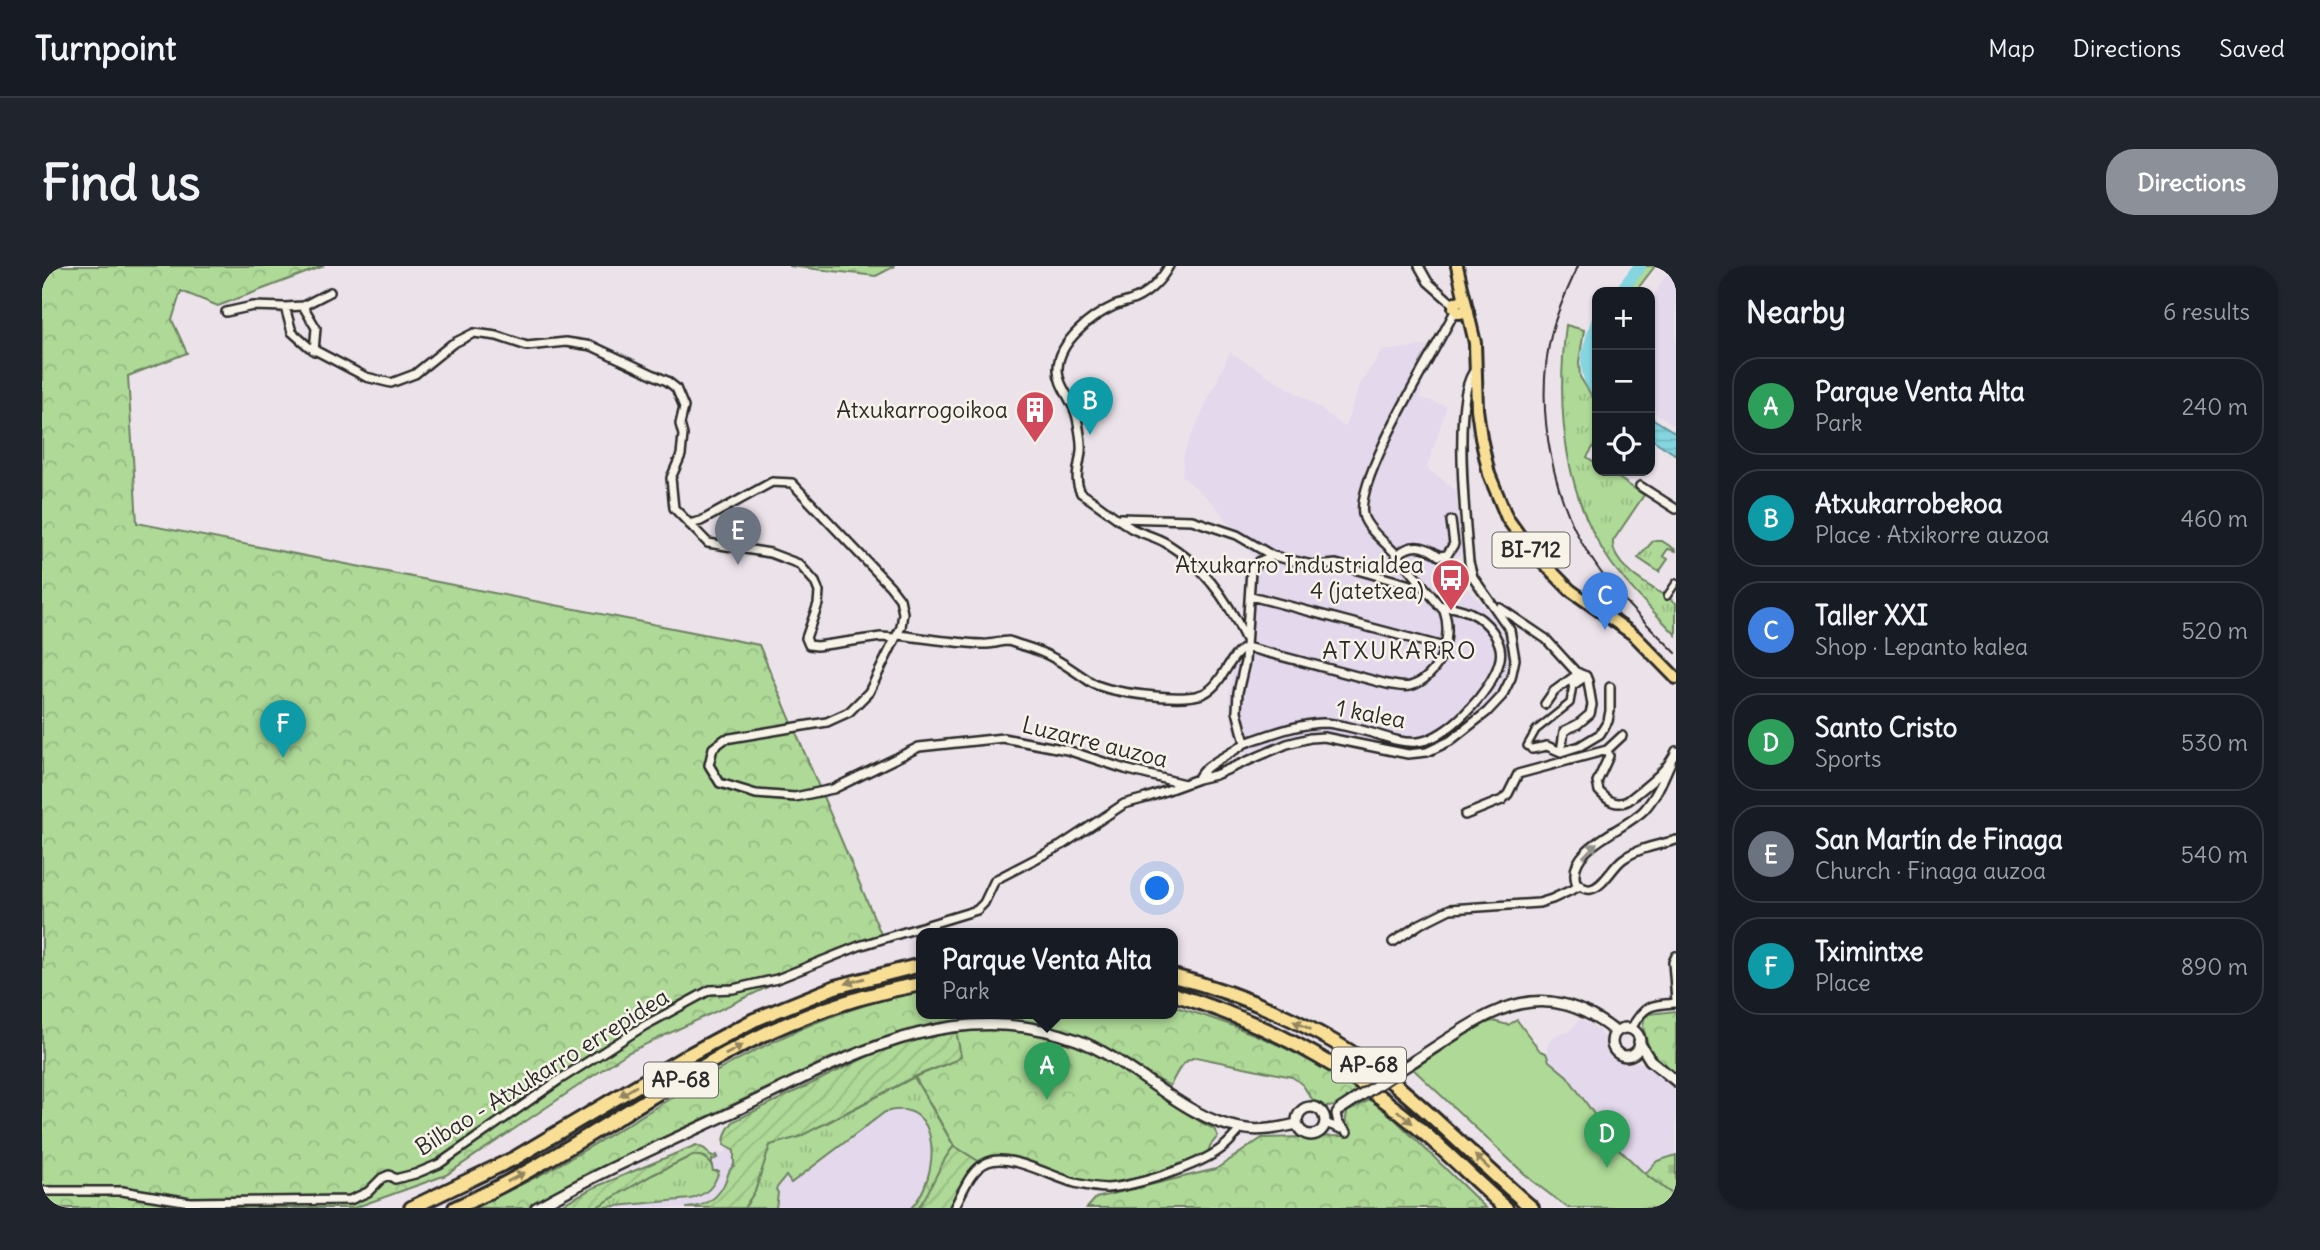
<!DOCTYPE html>
<meta charset="utf-8">
<style>
:root{--surface:#171b24;--page:#20242c;--text:#f1f3f6;--muted:#9ea1a6;--line:#363941;--accent:#8c9099}
body{margin:0;font-family:Delius,sans-serif;background:var(--page);color:var(--text)}
.controls{position:absolute;right:21px;top:21px;display:grid;overflow:hidden;border-radius:14px;box-shadow:0 2px 5px #0004}
.controls button{width:63px;height:63px;display:grid;place-items:center;padding:0;border:0;border-bottom:2px solid var(--line);background:var(--surface);color:var(--text);font:35px sans-serif}
.you{position:absolute;left:1116px;top:623px;width:24px;height:24px;margin:-18px;border:5px solid #fff;border-radius:50%;background:#1a73e8;box-shadow:0 0 0 10px #1a73e833}
.badge{display:grid;place-items:center;width:46px;height:46px;border-radius:50%;background:var(--accent);color:#fff;font-size:23px;font-weight:700}
.pin{position:absolute;translate:-50% -58px;filter:drop-shadow(0 2px 4px #0008)}
.pin::after{content:'';position:absolute;top:37px;width:24px;height:21px;background:inherit;clip-path:polygon(0 0,100% 0,50% 100%)}
.popup{position:absolute;left:874px;top:662px;width:262px;height:91px;box-sizing:border-box;display:grid;place-content:center;border-radius:14px;background:var(--surface);filter:drop-shadow(0 2px 5px #0005);font-size:23px;white-space:nowrap;color:var(--muted)}
.popup b{font-size:26px;color:var(--text)}
.popup::after{content:'';position:absolute;left:50%;top:100%;margin-left:-14px;border:14px solid transparent;border-top-color:var(--surface)}
.list{margin:0;padding:0;list-style:none}
h2{display:flex;justify-content:space-between;align-items:center;height:91px;margin:0;padding:0 28px;font-size:30px}
h2 small{font-size:23px;font-weight:400;color:var(--muted)}
.list li{display:grid;grid-template-columns:46px 1fr auto;gap:21px;align-items:center;box-sizing:border-box;height:98px;margin:0 14px 14px;padding:0 14px;border:2px solid var(--line);border-radius:28px}
.list b{display:block;font-size:26px;white-space:nowrap}
.list p{margin:0;font-size:23px;white-space:nowrap;color:var(--muted)}
.list em{font-size:23px;font-style:normal;color:var(--muted)}
.icon{flex:none;width:38px;height:38px;fill:none;stroke:currentColor;stroke-width:2;stroke-linecap:round;stroke-linejoin:round}
.map{position:relative;flex:none;width:1634px;height:942px;overflow:hidden;border-radius:28px}
header{display:flex;align-items:center;gap:42px;box-sizing:border-box;height:98px;padding:0 35px;background:var(--surface);border-bottom:2px solid var(--line)}
header strong{font-size:33px}
nav{display:flex;gap:38px;margin-inline-start:auto;font-size:24px}
.intro{display:flex;align-items:center;justify-content:space-between;box-sizing:border-box;height:168px;padding:0 42px}
h1{margin:0;font-size:49px}
.button{padding:18px 32px;border-radius:28px;background:var(--accent);color:#fff;font-size:24px;font-weight:700}
main{display:flex;gap:42px;padding:0 42px}
aside{flex:1;background:var(--surface);border-radius:28px;box-shadow:0 2px 5px #0004}
.map>svg:first-child{display:block}
</style>
<header>
<strong>Turnpoint</strong>
<nav><a>Map</a><a>Directions</a><a>Saved</a></nav>
</header>
<div class="intro"><h1>Find us</h1><a class="button">Directions</a></div>
<main>
<div class="map">
<svg width="1634" height="942" viewBox="0 0 1634 942">
<defs>
<pattern id="grass-tufts" width="24" height="20" patternUnits="userSpaceOnUse" patternTransform="scale(1.75)"><rect width="24" height="20" fill="#aed997"/><path d="M3 7l-1-3M5 7V3M7 7l1-3M15 17l-1-3M17 17v-4M19 17l1-3" fill="none" stroke="#96ba82"/></pattern>
<pattern id="forest-crowns" width="20" height="18" patternUnits="userSpaceOnUse" patternTransform="scale(1.75)"><rect width="20" height="18" fill="#aed997"/><path d="M2 6a3 3 0 1 1 6 0M12 15a3 3 0 1 1 6 0" fill="none" stroke="#96ba82"/></pattern>
<pattern id="cemetery-stones" width="16" height="16" patternUnits="userSpaceOnUse" patternTransform="scale(1.75)"><rect width="16" height="16" fill="#aed997"/><path d="M2 7V4a2 2 0 0 1 4 0v3zM10 15v-3a2 2 0 0 1 4 0v3z" fill="#96ba82"/></pattern>
<pattern id="garden-furrows" width="10" height="10" patternUnits="userSpaceOnUse" patternTransform="scale(1.75)"><rect width="10" height="10" fill="#aed997"/><path d="M-1 1l2-2M0 10L10 0M9 11l2-2" fill="none" stroke="#96ba82"/></pattern>
<pattern id="water-rules" width="6" height="5" patternUnits="userSpaceOnUse" patternTransform="scale(1.75)"><rect width="6" height="5" fill="#85d5e0"/><path d="M0 2.5h6" fill="none" stroke="#73b7c0"/></pattern>
</defs>
<rect width="100%" height="100%" fill="#ece3ea"/>
<filter id="ink" filterUnits="userSpaceOnUse"><feTurbulence type="fractalNoise" baseFrequency=".0143" numOctaves="2"/><feDisplacementMap in="SourceGraphic" scale="14" xChannelSelector="R" yChannelSelector="G"/><feConvolveMatrix kernelMatrix="1 2 1 2 8 2 1 2 1" color-interpolation-filters="sRGB"/></filter>
<g filter="url(#ink)">
<!-- built -->
<path fill="#e4d8ec" d="M1634 1V161L1608 143V37L1623 10Z
M1388 79 1378 132 1405 140 1385 202 1414 224 1419 288 1406 300 1451 351 1461 369 1466 379 1467 389 1462 411 1451 432 1432 452 1405 473 1392 480 1377 485H1361L1285 467 1244 473 1207 486 1191 468 1187 430 1202 343V309L1205 300 1212 292 1172 238 1140 210 1142 186 1188 86 1269 136 1303 161 1318 118 1340 85Z
M1538 753 1558 765 1557 768 1563 771 1565 784 1572 793 1601 797 1634 823V889L1615 895 1603 908 1576 882 1525 810 1506 792 1505 781 1509 772 1518 767 1527 766Z
M985 766 1027 777 1051 787 1162 858 1172 863 1176 870 1168 880 1165 891 959 894 937 900 912 942H513L551 922 646 881 659 880 670 891 685 886 682 873 683 866 692 855 835 786Z"/>
<!-- grass -->
<path fill="url(#grass-tufts)" stroke="#6c8261" stroke-width="2" d="M1524 59 1542 64 1537 96 1538 111 1555 138V175L1545 191 1555 198V205H1566L1602 229 1571 275C1569 303 1613 322 1634 337V369C1612 346 1588 323 1569 297 1520 226 1514 141 1524 59Z
M1611 275H1620L1634 284V285L1626 283 1621 290 1626 293 1617 306 1596 292Z
M872 811 912 880 885 931 876 942H869C898 913 902 829 843 846L749 917 744 910 734 923 736 927 734 942H702L713 925 728 879 783 858Z
M651 889C663 890 669 893 671 905H677C672 921 665 928 649 933L553 942 610 909Z"/>
<!-- forest -->
<path fill="url(#forest-crowns)" stroke="#6c8261" stroke-width="2" d="M0 0H282L176 40 139 25 130 54 145 87 86 110 95 257 717 379 839 668 585 787 404 909 312 942H0Z
M747 0H853L834 10Z
M1600 0H1613L1593 26H1580Z
M879 726V748H1131V740C1197 759 1261 787 1319 824 1305 833 1288 849 1273 836 1263 827 1266 820 1250 811L1154 791C1139 795 1135 807 1128 820L1037 771 1005 760 970 754 936 753 898 757 834 774 788 792 562 900 487 942H430C457 929 485 917 511 902 630 836 742 749 879 726Z
M1634 745V808L1608 786 1601 761 1602 752 1607 748Z
M937 762C968 764 998 766 1027 777 1071 793 1122 833 1162 858L1172 863 1176 870 1168 880 1165 891 1151 898 1062 922 959 894 941 898 912 880 873 811 914 794V764Z
M1331 832 1444 942H1045L1054 932 1174 903 1220 872 1301 870 1305 846Z"/>
<!-- cemetery -->
<path fill="url(#cemetery-stones)" stroke="#6c8261" stroke-width="2" d="M1634 889V931L1603 908 1615 895Z"/>
<!-- garden -->
<path fill="url(#garden-furrows)" stroke="#6c8261" stroke-width="2" d="M914 764 919 790 914 794 872 811 757 871 728 879 713 925 702 942H644C664 941 677 932 684 914 687 907 686 904 692 899V885L682 879C682 869 685 863 692 855L835 786 870 773Z
M654 879 663 883 670 891 675 889V892L670 894V899L663 891 651 889 610 909 553 942H513L551 922Z
M912 880 941 898 912 942H876C891 923 896 898 912 880Z"/>
<!-- pitch -->
<path fill="#aed997" stroke="#6c8261" stroke-width="2" d="M1475 754 1498 785 1504 787 1507 795 1525 810 1576 882 1603 908 1634 931V942H1526L1489 914 1371 803 1440 758 1451 755 1466 759Z"/>
<!-- water -->
<path fill="url(#water-rules)" stroke="#619198" stroke-width="2" d="M1608 151 1634 167V189L1608 172Z"/>
<g fill="none" stroke-linecap="round" stroke-linejoin="round">
<!-- river -->
<path stroke="#85d5e0" stroke-width="12" d="M1578 26 1598 0
M1555 55C1548 80 1537 103 1555 125"/>
<defs>
<path id="pedestrian" d="M1625 330 1634 317
M1490 483 1485 480 1494 464 1528 437 1531 419"/>
<path id="minor" d="M1127 0C1120 13 1107 27 1093 33 1086 36 1079 37 1072 40 1050 50 1017 75 1016 102 1015 120 1032 135 1035 152 1037 162 1040 175 1039 185 1038 199 1031 213 1039 227 1056 238 1072 251 1089 262 1100 268 1112 270 1124 277 1160 299 1186 334 1203 372
M1377 0 1386 16 1412 39
M261 40 274 62 272 85
M243 41 261 40 288 26
M184 46 211 40 243 41 250 66 267 81 324 111 349 117 373 108 410 78 432 67 455 70 485 80 524 76 550 80 625 115 634 122 642 141 638 158 641 169 639 189 629 212 632 242 666 277 728 287 757 298 773 316 777 326 776 338 764 372 767 379 775 380 839 371 853 372
M1598 220 1634 243
M1078 252 1150 254 1195 269 1231 290 1275 300 1294 298 1372 320 1378 316
M647 258 659 255 730 216 750 217 848 320 858 333 861 347 859 361 827 426 807 446 785 456 683 473 671 482 667 499 678 517 714 528 753 531 791 523 877 481 961 472 1025 484 1083 503 1142 518
M1355 289C1370 276 1383 279 1397 290L1405 289 1412 278 1409 255
M1231 290 1218 295 1209 304 1203 396 1196 426 1195 445 1203 477C1227 469 1254 458 1281 457 1294 457 1310 462 1323 465 1339 469 1358 478 1375 476 1405 474 1450 424 1457 397 1461 385 1457 376 1451 366 1437 346 1420 342 1396 339
M1209 330 1402 381
M1458 342 1504 373 1534 406 1544 410 1546 415 1550 439 1548 448 1536 458 1522 465 1519 486
M855 369C883 372 912 377 940 378 949 379 958 375 966 375 971 376 977 379 982 380 1009 388 1024 399 1047 415 1064 427 1136 435 1157 429 1181 423 1184 391 1204 381
M1204 381 1345 418C1353 419 1361 422 1368 420 1397 412 1412 372 1402 345 1386 326 1371 306 1354 288 1344 277 1328 266 1322 252 1308 219 1395 82 1413 45
M1531 419 1544 410
M1503 438 1512 425 1537 407
M1490 483 1505 480 1519 486 1538 480 1558 468 1566 455 1568 445V421
M1565 484 1567 490 1555 516 1557 525C1566 535 1575 541 1587 534 1604 520 1625 506 1634 485
M1629 496C1622 512 1614 531 1602 544 1583 564 1524 582 1534 616 1539 620 1542 624 1549 623 1562 620 1571 600 1581 593 1596 582 1617 579 1634 574
M1156 513C1159 500 1190 488 1203 477
M1423 549 1460 534 1466 528 1476 508 1565 484 1580 470
M1351 676 1378 658 1408 643 1497 637 1510 633 1538 620
M1634 690 1631 696 1634 735
M1589 763C1602 739 1608 739 1634 737
M1297 844 1294 848 1296 857 1305 866
M1283 857 1299 863
M0 925H80L148 936 308 934 326 926 340 912 347 909 353 913 373 908 397 898 517 814 602 760 668 724 691 723 735 713 817 680 935 644 942 637 953 614 1020 579 1082 538 1104 532 1156 513 1173 509 1245 478 1268 472 1282 471 1366 488 1385 486 1408 475 1445 446 1460 430 1469 412 1473 393 1468 364 1431 311 1427 296C1424 260 1409 125 1434 103
M912 942C921 926 928 903 946 896 968 887 1010 911 1033 917 1042 919 1055 922 1065 922 1094 920 1157 900 1180 882 1187 877 1193 869 1199 863"/>
<path id="tertiary" d="M1570 776a14 14 0 1 1 28 0a14 14 0 1 1-28 0Z
M1597 776 1608 794 1634 815
M1372 795C1442 750 1495 703 1574 766
M1255 855a14 14 0 1 1 28 0a14 14 0 1 1-28 0Z
M494 942C555 907 620 879 684 849 798 796 906 727 1035 774 1090 794 1142 853 1198 862 1217 866 1237 862 1255 858"/>
<path id="primary" d="M1415 0 1433 77 1435 143 1439 172 1447 208 1465 252 1485 280 1528 324 1592 369 1634 412
M1423 33 1413 37 1412 42 1417 47 1426 45"/>
<path id="motorway" d="M1131 710C1211 731 1291 767 1355 820 1402 859 1444 903 1490 942
M1131 728C1216 754 1292 793 1361 849 1397 878 1429 911 1464 942
M369 942 473 892 645 790 712 754 793 721 879 699
M413 942C525 892 621 815 731 764 778 743 828 727 879 718"/>
</defs>
<!-- pedestrian casing -->
<use href="#pedestrian" stroke="#2b2b2b" stroke-width="10"/>
<!-- minor casing -->
<use href="#minor" stroke="#2b2b2b" stroke-width="12"/>
<!-- tertiary casing -->
<use href="#tertiary" stroke="#2b2b2b" stroke-width="14"/>
<!-- primary casing -->
<use href="#primary" stroke="#2b2b2b" stroke-width="16"/>
<!-- motorway casing -->
<use href="#motorway" stroke="#2b2b2b" stroke-width="18"/>
<!-- pedestrian -->
<use href="#pedestrian" stroke="#f7f3e8" stroke-width="5"/>
<!-- minor -->
<use href="#minor" stroke="#f7f3e8" stroke-width="7"/>
<!-- tertiary -->
<use href="#tertiary" stroke="#f7f3e8" stroke-width="9"/>
<!-- primary -->
<use href="#primary" stroke="#f9df96" stroke-width="10"/>
<!-- motorway -->
<use href="#motorway" stroke="#f9df96" stroke-width="12"/>
<!-- rail -->
<path stroke="#2b2b2b" stroke-width="2" d="M1536 0C1527 21 1516 42 1510 65 1491 142 1510 241 1558 305 1580 335 1608 361 1634 387"/>
<defs>
<path id="tertiary-bridge" d="M1297 844 1372 795"/>
</defs>
<!-- tertiary-bridge casing -->
<use href="#tertiary-bridge" stroke="#2b2b2b" stroke-width="14" stroke-linecap="butt"/>
<!-- tertiary-bridge -->
<use href="#tertiary-bridge" stroke="#f7f3e8" stroke-width="9"/>
</g>
<!-- one-way arrows -->
<defs><path id="oneway-solid" d="M-6-.8H1V-3.2L6.5 0L1 3.2V.8H-6Z" transform="scale(1.75)"/></defs>
<use fill="#918f8a" href="#oneway-solid" transform="translate(1548 584) rotate(-46)"/>
<g fill="#928560">
<use href="#oneway-solid" transform="translate(813 715) rotate(164)"/>
<use href="#oneway-solid" transform="translate(1260 759) rotate(-153)"/>
<use href="#oneway-solid" transform="translate(692 784) rotate(-29)"/>
<use href="#oneway-solid" transform="translate(586 825) rotate(149)"/>
<use href="#oneway-solid" transform="translate(1363 851) rotate(40)"/>
<use href="#oneway-solid" transform="translate(1440 896) rotate(-137)"/>
<use href="#oneway-solid" transform="translate(474 911) rotate(-28)"/>
</g>
</g>
<!-- icons -->
<defs>
<symbol id="building-pin" viewBox="-11 -11 22 30"><path d="M0 17L-7.5 6A9.5 9.5 0 1 1 7.5 6Z" fill="#d1495b" stroke="#f7f3e8"/><path d="M-4-6H4V6H1V3H-1V6H-4ZM-2.5-4.3h1.7v1.8h-1.7ZM.8-4.3h1.7v1.8H.8ZM-2.5-1h1.7V.8h-1.7ZM.8-1h1.7V.8H.8Z" fill="#fff"/></symbol>
<symbol id="bus-pin" viewBox="-11 -11 22 30"><path d="M0 17L-7.5 6A9.5 9.5 0 1 1 7.5 6Z" fill="#d1495b" stroke="#f7f3e8"/><path d="M-5-6H5V4H4V6H2V4H-2V6H-4V4H-5ZM-3.5-4V0h7V-4ZM-3.5 1.2v1.5H-2V1.2ZM2 1.2v1.5H3.5V1.2Z" fill="#fff"/></symbol>
</defs>
<g fill-rule="evenodd">
<use href="#building-pin" x="971" y="122" width="44" height="60"/>
<use href="#bus-pin" x="1387" y="290" width="44" height="60"/>
</g>
<g text-anchor="middle" stroke-width="5" stroke-linejoin="round" paint-order="stroke">
<!-- shield labels -->
<g fill="#f7f3e8" stroke="#686764" stroke-width="2">
<rect x="1450.5" y="266.5" width="77" height="35" rx="5"/>
<rect x="1290" y="781.5" width="74" height="35" rx="5"/>
<rect x="602" y="796.5" width="74" height="35" rx="5"/>
</g>
<g font-size="21" font-weight="bold" fill="#2b2b2b">
<text x="1489" y="291">BI-712</text>
<text x="1327" y="806">AP-68</text>
<text x="639" y="821">AP-68</text>
</g>
<!-- poi labels -->
<g font-size="23" fill="#2b2b2b" stroke="#f7f3e8" text-anchor="end">
<text x="966" y="152">Atxukarrogoikoa</text>
<text x="1382" y="307">Atxukarro Industrialdea<tspan x="1382" dy="26">4 (jatetxea)</tspan></text>
</g>
<!-- street labels -->
<g font-size="23" fill="#2b2b2b" stroke="#f7f3e8">
<text transform="translate(1329 448) rotate(11)" y="8">1 kalea</text>
<text transform="translate(1053 476) rotate(14)" y="8">Luzarre auzoa</text>
<text transform="translate(500 806) rotate(-32)" y="8">Bilbao - Atxukarro errepidea</text>
</g>
<!-- neighbourhood labels -->
<g font-size="24" letter-spacing="2" fill="#2b2b2b" stroke="#f7f3e8">
<text x="1358" y="393">ATXUKARRO</text>
</g>
</g>
</svg>
<div class="controls">
<button>+</button>
<button>−</button>
<button><svg class="icon" aria-label="locate" viewBox="0 0 24 24"><circle cx="12" cy="12" r="6"/><path d="M12 2v4M12 18v4M2 12h4M18 12h4"/></svg></button>
</div>
<div class="you"></div>
<div class="pin badge" style="left:1005px;top:834px;background:#2e9e5b">A</div>
<div class="popup"><b>Parque Venta Alta</b>Park</div>
<div class="pin badge" style="left:1048px;top:169px;background:#0f9aa8">B</div>
<div class="pin badge" style="left:1563px;top:364px;background:#3f7fe0">C</div>
<div class="pin badge" style="left:1565px;top:902px;background:#2e9e5b">D</div>
<div class="pin badge" style="left:696px;top:299px;background:#6b7280">E</div>
<div class="pin badge" style="left:241px;top:492px;background:#0f9aa8">F</div>
</div>
<aside>
<h2>Nearby<small>6 results</small></h2>
<ul class="list">
<li><span class="badge" style="background:#2e9e5b">A</span><div><b>Parque Venta Alta</b><p>Park</p></div><em>240 m</em></li>
<li><span class="badge" style="background:#0f9aa8">B</span><div><b>Atxukarrobekoa</b><p>Place · Atxikorre auzoa</p></div><em>460 m</em></li>
<li><span class="badge" style="background:#3f7fe0">C</span><div><b>Taller XXI</b><p>Shop · Lepanto kalea</p></div><em>520 m</em></li>
<li><span class="badge" style="background:#2e9e5b">D</span><div><b>Santo Cristo</b><p>Sports</p></div><em>530 m</em></li>
<li><span class="badge" style="background:#6b7280">E</span><div><b>San Martín de Finaga</b><p>Church · Finaga auzoa</p></div><em>540 m</em></li>
<li><span class="badge" style="background:#0f9aa8">F</span><div><b>Tximintxe</b><p>Place</p></div><em>890 m</em></li>
</ul>
</aside>
</main>
